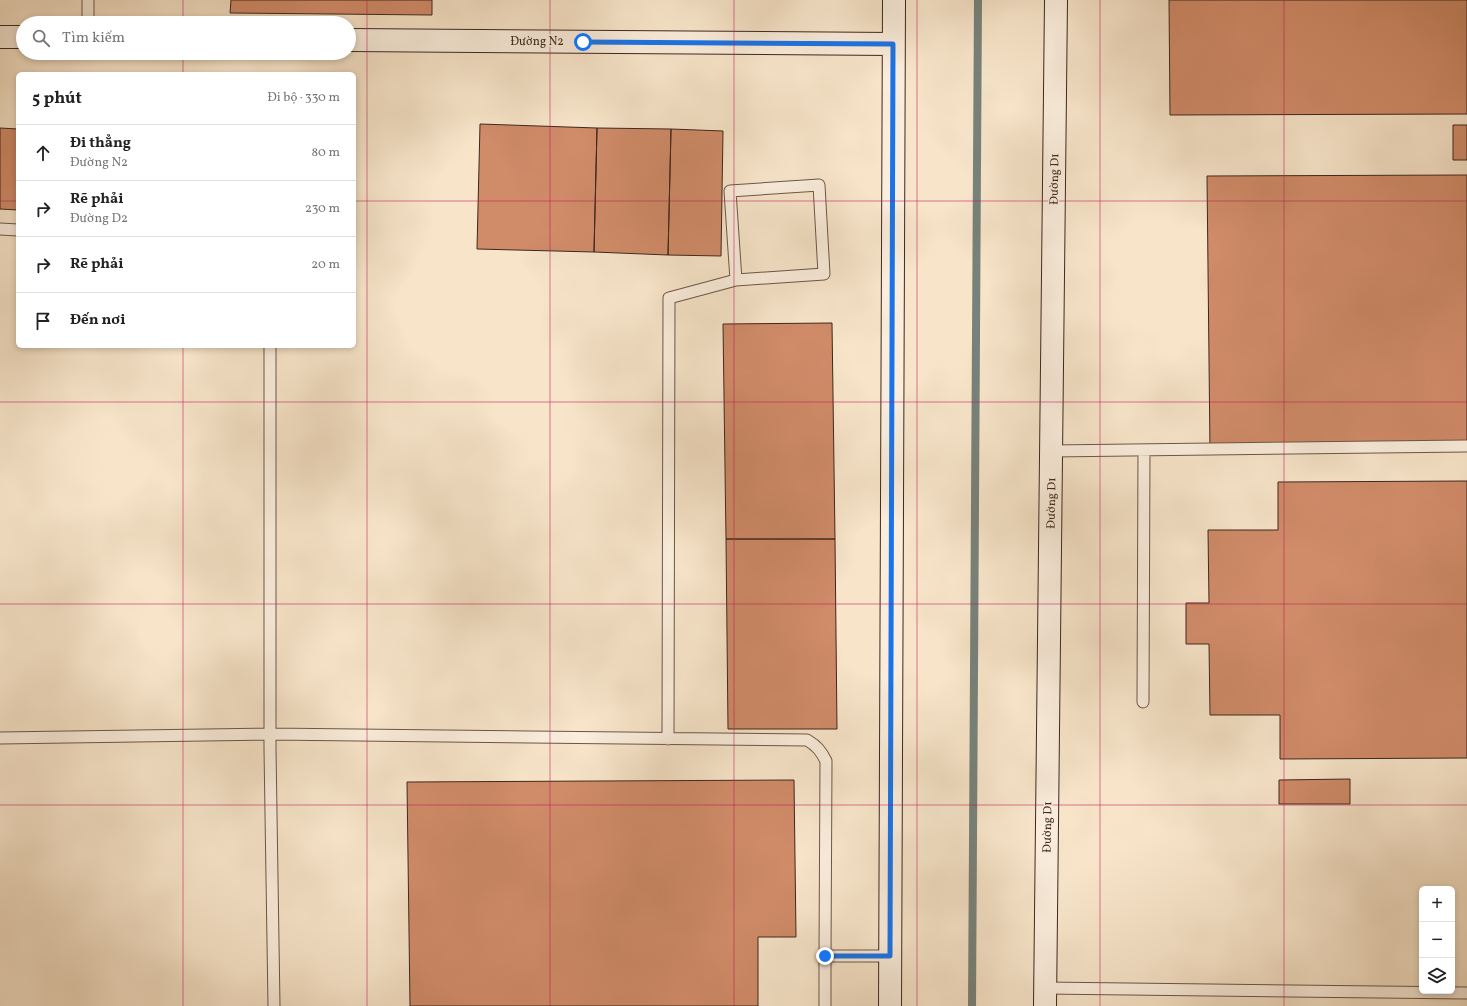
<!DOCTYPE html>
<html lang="vi">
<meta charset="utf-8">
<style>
:root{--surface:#fff;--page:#f6f6f6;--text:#222;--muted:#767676;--line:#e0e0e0}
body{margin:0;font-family:Vollkorn,serif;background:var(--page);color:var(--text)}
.controls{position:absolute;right:12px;bottom:12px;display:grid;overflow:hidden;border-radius:6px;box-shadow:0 2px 6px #0003}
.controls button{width:36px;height:36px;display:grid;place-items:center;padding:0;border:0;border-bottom:1px solid var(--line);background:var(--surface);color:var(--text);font:20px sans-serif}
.stop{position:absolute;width:12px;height:12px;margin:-9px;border:3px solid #1a73e8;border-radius:50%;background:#fff}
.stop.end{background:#1a73e8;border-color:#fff;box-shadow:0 1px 4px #0008}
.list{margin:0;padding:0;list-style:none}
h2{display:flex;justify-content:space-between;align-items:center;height:52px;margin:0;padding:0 16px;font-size:17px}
h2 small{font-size:13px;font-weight:400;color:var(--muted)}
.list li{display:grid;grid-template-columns:26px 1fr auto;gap:12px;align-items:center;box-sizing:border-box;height:56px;padding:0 16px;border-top:1px solid var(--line)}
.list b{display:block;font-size:15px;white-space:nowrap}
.list p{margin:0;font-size:13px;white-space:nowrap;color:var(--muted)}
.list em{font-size:13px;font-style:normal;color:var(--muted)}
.icon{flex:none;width:22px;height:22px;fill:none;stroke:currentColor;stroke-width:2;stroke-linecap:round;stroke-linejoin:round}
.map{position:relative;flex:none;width:1467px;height:1006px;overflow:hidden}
.search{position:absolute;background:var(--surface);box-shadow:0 2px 6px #0003;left:16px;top:16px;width:340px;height:44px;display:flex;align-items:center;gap:10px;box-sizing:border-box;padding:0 14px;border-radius:22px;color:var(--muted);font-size:15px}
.panel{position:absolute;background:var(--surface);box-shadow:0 2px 6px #0003;left:16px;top:72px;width:340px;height:276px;border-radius:6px}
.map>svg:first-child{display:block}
</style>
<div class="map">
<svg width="1467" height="1006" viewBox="0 0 1467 1006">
<rect width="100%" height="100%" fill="#f7e4c9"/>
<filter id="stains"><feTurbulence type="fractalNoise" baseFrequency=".005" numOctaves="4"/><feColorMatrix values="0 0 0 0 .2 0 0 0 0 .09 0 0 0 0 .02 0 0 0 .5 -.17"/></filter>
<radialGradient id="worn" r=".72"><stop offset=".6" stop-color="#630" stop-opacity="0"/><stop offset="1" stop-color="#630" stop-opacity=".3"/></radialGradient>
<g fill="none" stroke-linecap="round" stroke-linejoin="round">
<!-- stream -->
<path stroke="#77827b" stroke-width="8" d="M972 1006 978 0"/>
</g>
<!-- building -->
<path fill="#d08b69" stroke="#3e271e" d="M231 0H432V15L230 13Z
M1169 0H1467V114L1170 115Z
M480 124 597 128 594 252 477 249Z
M1453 125H1467V160H1453Z
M0 128 18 129V210L0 209Z
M597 128 671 129 668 255 594 252Z
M671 129 723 131 721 256 668 255Z
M1467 175V451H1210L1207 176Z
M832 323 835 539H726L723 324Z
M1467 481V758L1280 759V715H1210L1209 644H1186V603H1209L1208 530H1278V482Z
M726 539H835L837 729H728Z
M1350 779V804H1279V780Z
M794 780 796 937H758V1006H410L407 782Z"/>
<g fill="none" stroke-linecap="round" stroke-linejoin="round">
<defs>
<path id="lane" d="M88 23V0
M0 229 18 230
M270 346V749L274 1006
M1051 451 1467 446
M1143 702 1144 450
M0 738 270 734 807 740C817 746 821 751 826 761L825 956H890
M668 739 669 298 736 280 824 274 819 185 730 191 736 280
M1045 988 1467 993
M825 1006V956"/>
<path id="secondary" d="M0 37H23
M349 40 893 44
M890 1006 894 0
M1045 1006 1056 0"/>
</defs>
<!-- lane casing -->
<use href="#lane" stroke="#6c5649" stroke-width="13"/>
<!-- secondary casing -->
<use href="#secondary" stroke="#3e271e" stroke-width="24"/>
<!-- lane -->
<use href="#lane" stroke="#faeddc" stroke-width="11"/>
<!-- secondary -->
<use href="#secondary" stroke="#faeddc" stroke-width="22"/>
</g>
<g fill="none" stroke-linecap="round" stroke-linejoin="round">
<!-- route -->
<path stroke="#1a73e8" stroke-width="5" d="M583 42 893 44 890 956H825"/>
</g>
<!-- grid -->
<path fill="none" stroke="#c2185b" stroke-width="1" stroke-opacity="0.55" d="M183 0V23M367 0V1006M550 0V1006M734 0V1006M917 0V1006M1100 0V1006M1284 0V1006M183 53V74M0 201H18M354 201H1467M183 346V1006M0 402H1467M0 604H1467M0 805H1467"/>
<g text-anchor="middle" stroke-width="3" stroke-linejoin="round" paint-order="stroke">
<!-- street labels -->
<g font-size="12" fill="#3e271e" stroke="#faeddc">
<text x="537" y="45">Đường N2</text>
<text transform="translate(1054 179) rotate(-89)" y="4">Đường D1</text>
<text transform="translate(1051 503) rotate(-89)" y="4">Đường D1</text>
<text transform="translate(1047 827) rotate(-89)" y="4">Đường D1</text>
</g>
</g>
<rect width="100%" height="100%" filter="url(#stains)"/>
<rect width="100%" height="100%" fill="url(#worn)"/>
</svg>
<div class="controls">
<button>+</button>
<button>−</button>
<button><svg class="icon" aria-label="layers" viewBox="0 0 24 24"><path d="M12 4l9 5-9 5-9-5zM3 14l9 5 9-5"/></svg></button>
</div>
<div class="stop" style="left:583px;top:42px"></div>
<div class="stop end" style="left:825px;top:956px"></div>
<div class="search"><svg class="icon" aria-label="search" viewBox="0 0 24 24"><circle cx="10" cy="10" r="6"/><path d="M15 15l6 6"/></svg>Tìm kiếm</div>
<section class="panel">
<h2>5 phút<small>Đi bộ · 330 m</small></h2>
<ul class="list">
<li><svg class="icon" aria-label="ahead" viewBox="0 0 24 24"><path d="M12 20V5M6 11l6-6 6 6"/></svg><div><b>Đi thẳng</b><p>Đường N2</p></div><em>80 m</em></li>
<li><svg class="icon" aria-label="right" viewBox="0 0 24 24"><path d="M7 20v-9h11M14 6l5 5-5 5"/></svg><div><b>Rẽ phải</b><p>Đường D2</p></div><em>230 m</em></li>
<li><svg class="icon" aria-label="right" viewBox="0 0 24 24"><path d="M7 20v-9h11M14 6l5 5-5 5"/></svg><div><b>Rẽ phải</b></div><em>20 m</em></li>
<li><svg class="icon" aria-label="arrive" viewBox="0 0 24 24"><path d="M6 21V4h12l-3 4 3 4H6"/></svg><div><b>Đến nơi</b></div></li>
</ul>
</section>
</div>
